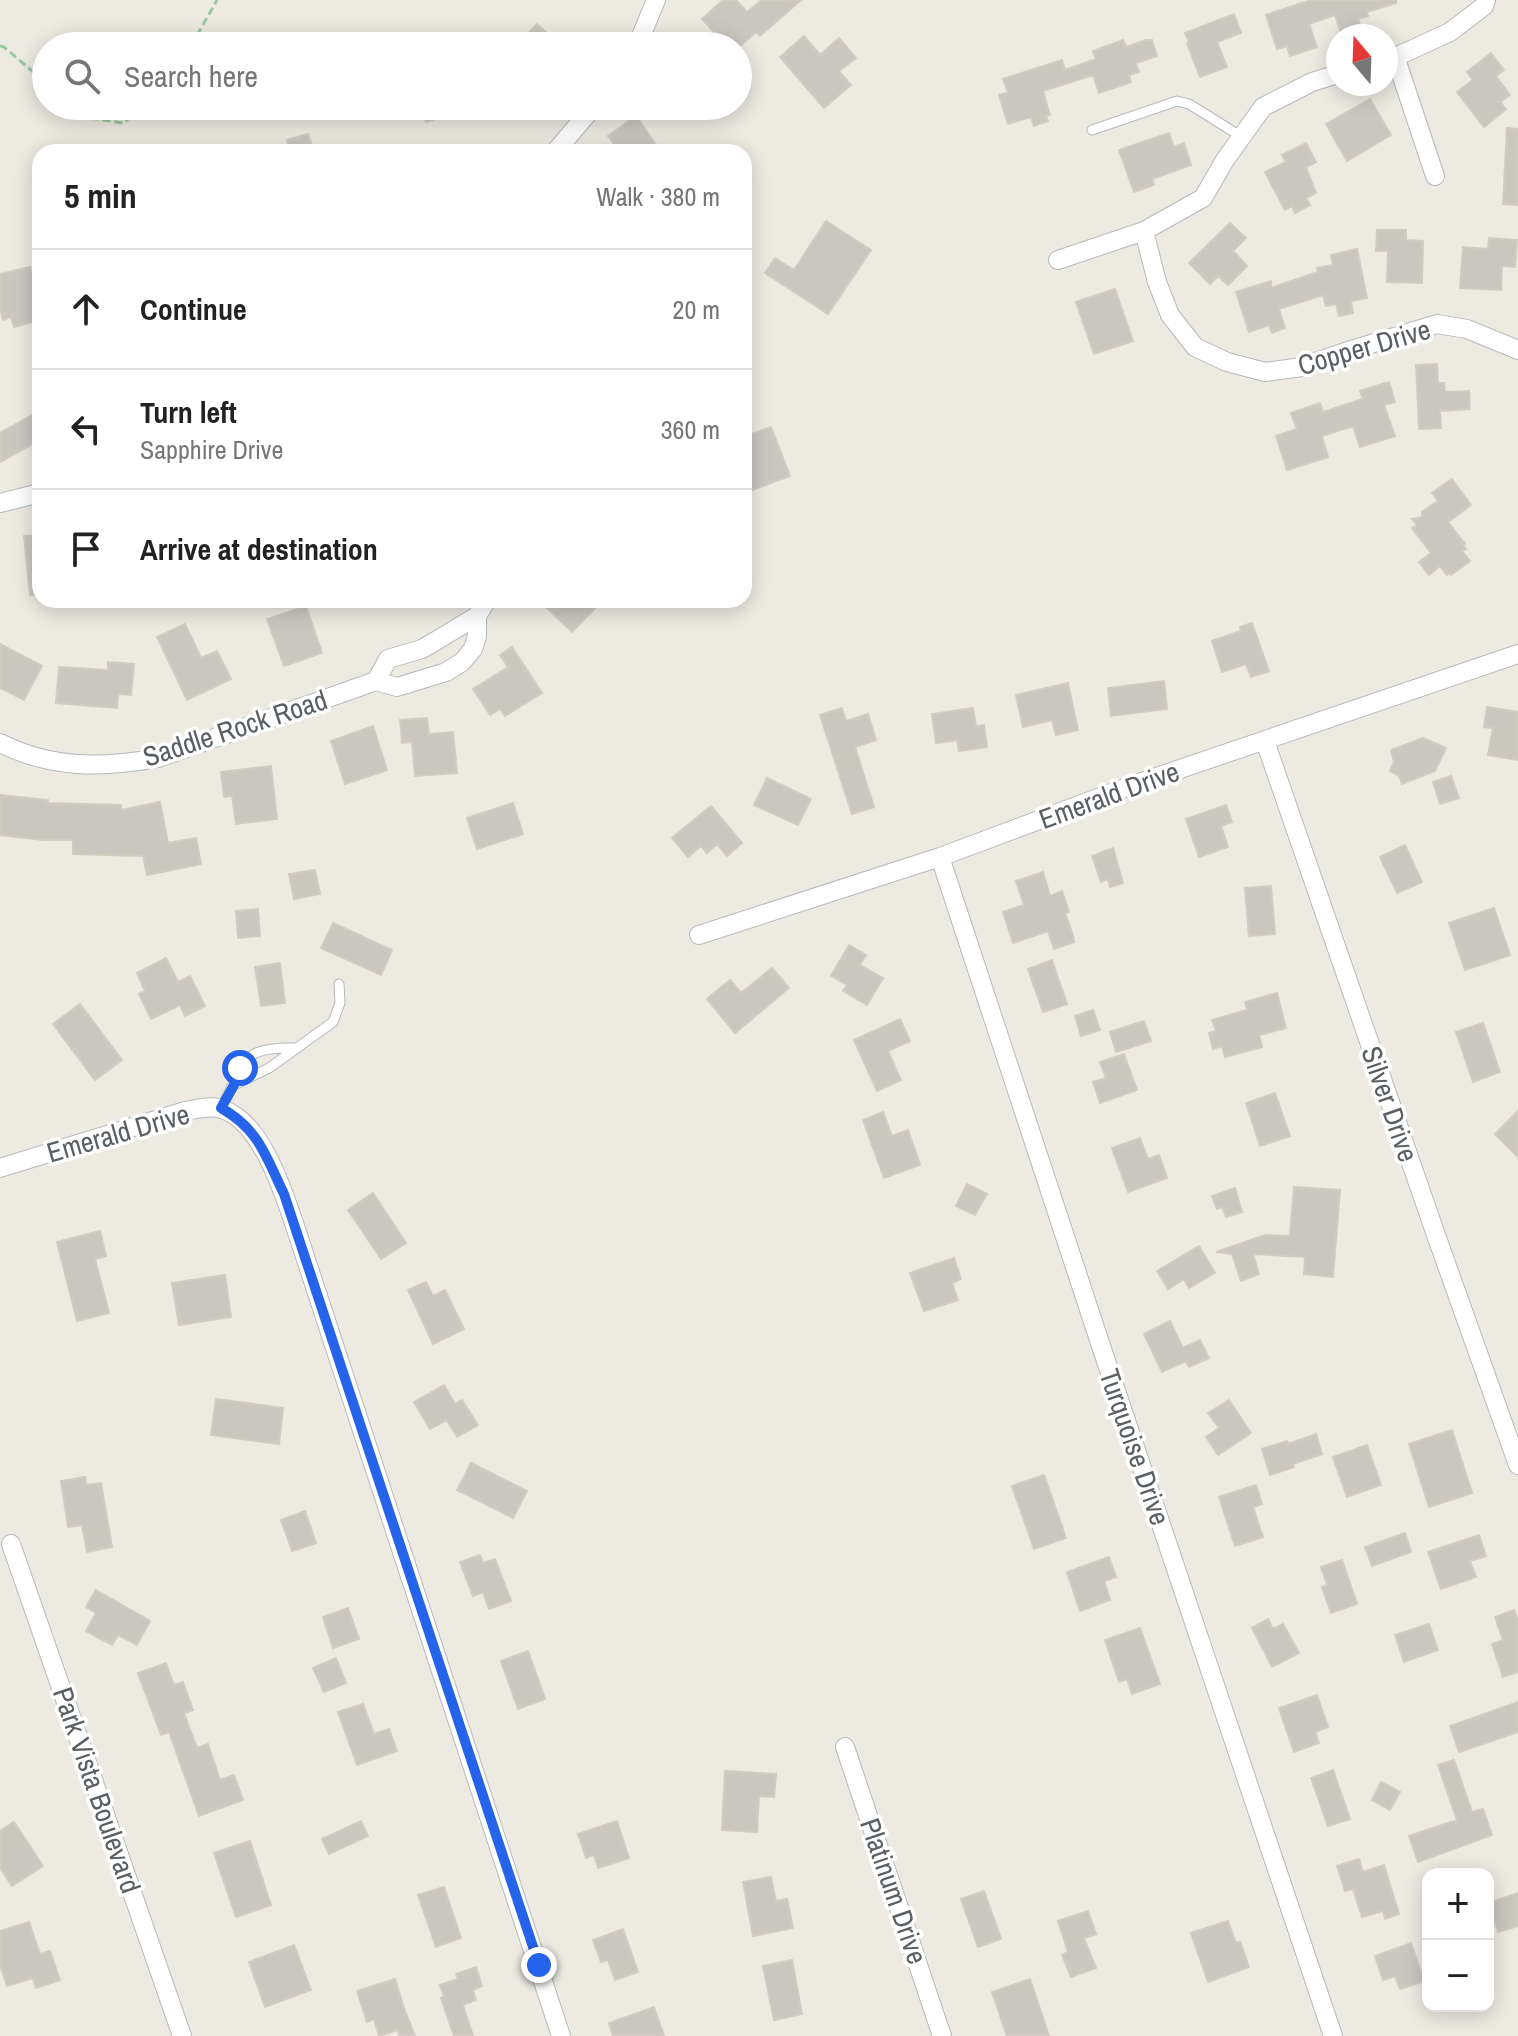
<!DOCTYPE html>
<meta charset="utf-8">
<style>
:root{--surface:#fff;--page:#f2f2f2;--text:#222;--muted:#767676;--line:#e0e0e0}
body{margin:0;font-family:"Archivo Narrow",sans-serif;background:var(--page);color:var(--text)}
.controls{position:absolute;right:24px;bottom:24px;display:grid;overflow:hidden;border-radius:16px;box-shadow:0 4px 20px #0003}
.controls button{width:72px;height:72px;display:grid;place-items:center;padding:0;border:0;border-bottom:2px solid var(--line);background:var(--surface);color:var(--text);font:40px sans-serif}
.compass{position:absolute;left:1326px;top:24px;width:72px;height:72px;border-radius:50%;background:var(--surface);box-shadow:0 4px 20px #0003;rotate:341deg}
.stop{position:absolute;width:24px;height:24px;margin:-18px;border:6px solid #2563eb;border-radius:50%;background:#fff}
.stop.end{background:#2563eb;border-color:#fff;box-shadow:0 2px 8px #0008}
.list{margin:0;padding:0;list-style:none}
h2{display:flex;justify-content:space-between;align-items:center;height:104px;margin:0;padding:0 32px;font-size:34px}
h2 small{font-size:26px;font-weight:400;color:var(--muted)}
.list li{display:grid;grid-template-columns:52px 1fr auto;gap:24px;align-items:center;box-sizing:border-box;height:120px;padding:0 32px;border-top:2px solid var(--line)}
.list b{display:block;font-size:30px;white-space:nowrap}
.list p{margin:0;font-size:26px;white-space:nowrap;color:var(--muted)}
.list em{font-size:26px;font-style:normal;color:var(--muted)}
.icon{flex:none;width:44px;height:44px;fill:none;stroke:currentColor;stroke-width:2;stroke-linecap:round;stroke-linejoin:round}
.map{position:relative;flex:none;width:1518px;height:2036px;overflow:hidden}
.search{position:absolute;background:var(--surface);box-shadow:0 4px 20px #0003;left:32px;top:32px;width:720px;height:88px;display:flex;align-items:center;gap:20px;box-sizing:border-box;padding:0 28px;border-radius:44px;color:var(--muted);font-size:30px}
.panel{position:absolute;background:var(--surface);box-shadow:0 4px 20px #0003;left:32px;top:144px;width:720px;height:464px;border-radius:24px}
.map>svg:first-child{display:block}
</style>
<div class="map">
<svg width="1518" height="2036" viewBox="0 0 1518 2036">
<rect width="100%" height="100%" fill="#edeae2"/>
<!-- building -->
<path fill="#cac7c1" stroke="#d2cbc0" stroke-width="2" d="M723 0H736L747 12 762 0H801L760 36 756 32 740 46H717L708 36 714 32 702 19Z
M1311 0H1396V3L1367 12 1368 16 1358 19 1362 30 1342 36 1335 15 1309 24 1317 47 1290 56 1287 46 1277 49 1266 15Z
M1234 14 1241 33 1217 42 1227 67 1200 77 1187 43 1189 42 1185 33Z
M537 24 561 46H516Z
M804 36 820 55 839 38 856 58 839 71 851 85 824 108 780 57Z
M1123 40 1126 47 1146 40H1152L1157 56 1136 63 1139 72 1129 75 1131 82 1099 93 1093 75 1043 91 1050 115 1046 116 1048 121 1034 126 1031 117 1008 124 999 95 1008 93 1003 79 1062 60 1065 70 1096 59 1093 51Z
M1491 53 1504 70 1496 76 1510 95 1500 102 1506 109 1484 127 1457 92 1473 80 1467 72Z
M1370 99 1391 135 1347 161 1326 124Z
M420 106H465L466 109 426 122Z
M636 116 661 152H620L608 136Z
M1507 128 1518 129V205L1503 204Z
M1169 133 1174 147 1184 143 1191 165 1152 179 1154 185 1134 192 1119 150Z
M308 134 314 152H290L287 140Z
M1306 143 1316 162 1306 167 1316 193 1306 198 1310 205 1295 213 1292 206 1285 210 1265 172 1286 162 1282 155Z
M826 221 871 250 828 314 765 273 775 258 794 270Z
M1230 223 1246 238 1233 251 1247 266 1228 285 1218 276 1210 284 1189 263Z
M1377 230H1406V240L1423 241 1422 283 1387 282 1388 251H1376Z
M1489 238 1517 240 1515 267 1502 266 1501 290 1460 288 1463 247 1488 249Z
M1357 249 1367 298 1351 301 1353 313 1339 316 1336 304 1326 306 1323 295 1279 309 1285 328 1272 333 1269 325 1249 332 1236 292 1271 281V288L1318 272 1317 268 1333 265 1331 255Z
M30 267 40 304V320L14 327 11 317 3 320 0 308V274Z
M1115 289 1133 341 1094 354 1076 302Z
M1437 364 1438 383H1444L1445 392 1469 391 1470 409 1440 411 1441 428 1419 429 1416 365Z
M1389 382 1395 402 1384 405 1395 436 1360 447 1353 426 1322 436 1328 457 1287 470 1276 436 1297 429 1291 413 1320 403 1323 412 1363 399 1360 391Z
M32 415 40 429V440L0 462V433Z
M771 427 790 476 752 490 747 475 744 476V437Z
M1452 479 1471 505 1448 522 1465 544 1463 545 1466 549 1462 551 1470 561 1451 575 1449 573 1447 575 1440 566 1429 575 1419 562 1431 553 1412 528 1417 525 1412 519 1422 517V512L1438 501 1432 493Z
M40 535V595H30L24 536Z
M539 600H603L572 632Z
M306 606 322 653 284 666 267 619Z
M1252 623 1269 671 1251 677 1246 664 1222 672 1212 641 1241 631 1240 627Z
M185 624 201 658 217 651 231 679 187 700 157 637Z
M0 644 42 666 24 700 0 688Z
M512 647 542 693 505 716 500 709 490 715 473 689 508 667 500 655Z
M108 662 134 664 131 695 118 694 117 708 56 703 59 667 108 670Z
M1164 681 1167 709 1111 716 1108 688Z
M1068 683 1078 730 1056 735 1052 720 1023 727 1016 695Z
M1487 707 1518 712V760L1488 755 1493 728 1484 727Z
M842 708 846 721 868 714 876 740 855 747 874 807 852 814 820 715Z
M973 708 976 726 984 725 987 747 959 751 957 740 936 743 932 714Z
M427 718 429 734 453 732 457 773 415 776 412 742 402 743 400 720Z
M373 726 387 770 345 784 331 741Z
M1423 738 1446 748 1435 771 1402 784 1399 776 1390 771 1394 762 1391 750Z
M271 766 277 819 236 824 232 796 224 797 221 772Z
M1451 776 1459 798 1440 804 1433 782Z
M767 778 811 799 798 825 754 805Z
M0 795 48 800 47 803 121 805V810L160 802 168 843 196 838 201 864 147 875 143 856 73 854V840H43L0 835Z
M513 803 523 834 477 849 467 818Z
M1226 805 1232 822 1221 826 1228 847 1199 857 1186 819Z
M711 806 742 843 727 856 717 844 707 853 701 846 688 857 672 838Z
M1405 845 1422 882 1397 893 1380 857Z
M1113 848 1123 883 1110 887 1108 879 1101 882 1092 856Z
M315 870 320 894 294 899 289 874Z
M1043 872 1050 896 1062 891 1069 912 1065 913 1073 935 1074 942 1054 949 1048 931 1013 943 1003 912 1024 905 1016 881Z
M1271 886 1275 934 1249 936 1245 888Z
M1494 908 1510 955 1465 970 1449 923Z
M258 909 260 936 238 938 236 911Z
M333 923 392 950 381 975 321 948Z
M849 945 866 955 860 965 883 978 867 1005 843 991 847 985 831 976Z
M166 958 178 982 190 976 205 1006 185 1016 180 1005 151 1019 139 994 145 991 137 973Z
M1052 960 1067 1004 1043 1012 1028 969Z
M280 963 285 1003 261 1006 255 967Z
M772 968 789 988 735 1033 707 999 730 980 741 993Z
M1277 993 1286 1028 1259 1035 1262 1047 1225 1057 1222 1046 1213 1049 1209 1033 1216 1031 1212 1020 1247 1010 1245 1002Z
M80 1004 122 1060 95 1080 53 1024Z
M1093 1010 1100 1030 1081 1036 1075 1016Z
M900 1019 910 1041 888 1051 901 1080 877 1091 854 1040Z
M1144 1021 1151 1041 1116 1052 1110 1032Z
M1483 1023 1500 1072 1473 1082 1456 1032Z
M1124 1054 1137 1090 1100 1103 1093 1082 1106 1078 1100 1062Z
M1275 1093 1290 1136 1260 1146 1246 1103Z
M1518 1111V1157L1495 1134Z
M883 1112 892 1136 908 1130 920 1165 884 1178 863 1120Z
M1140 1138 1148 1159 1159 1155 1167 1178 1128 1192 1112 1148Z
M967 1184 987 1194 975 1215 956 1206Z
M1294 1187 1340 1190 1333 1277 1304 1274 1305 1257 1253 1254 1259 1274 1241 1281 1232 1254 1216 1252 1265 1235 1290 1236Z
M1235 1188 1242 1212 1226 1217 1222 1207 1217 1209 1212 1196Z
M373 1193 406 1243 381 1259 348 1210Z
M100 1231 106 1256 95 1259 109 1313 77 1321 57 1242Z
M1199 1246 1215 1273 1189 1288 1184 1279 1168 1289 1157 1271Z
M954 1258 961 1279 952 1283 958 1300 924 1311 910 1273Z
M225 1275 231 1317 179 1325 172 1283Z
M426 1282 433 1296 445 1290 464 1329 433 1344 408 1290Z
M1170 1321 1183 1348 1200 1340 1209 1358 1189 1367 1186 1361 1162 1372 1144 1334Z
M444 1385 455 1404 462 1400 478 1425 457 1437 447 1420 430 1429 414 1402Z
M216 1399 283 1408 279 1444 211 1435Z
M1229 1400 1251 1433 1218 1455 1206 1437 1219 1428 1208 1413Z
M1452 1430 1472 1493 1429 1507 1409 1444Z
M1316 1434 1322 1454 1293 1464 1294 1467 1270 1475 1262 1449 1287 1441 1288 1444Z
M1367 1445 1381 1485 1347 1497 1333 1457Z
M471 1463 527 1491 513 1518 457 1490Z
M1044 1475 1066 1538 1034 1549 1012 1486Z
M85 1477 86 1485 101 1483 112 1547 87 1552 82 1525 68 1527 61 1481Z
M1256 1485 1262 1504 1253 1507 1263 1537 1235 1546 1219 1497Z
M305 1511 316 1543 292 1551 281 1520Z
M1405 1533 1411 1552 1372 1566 1365 1547Z
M1479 1535 1486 1556 1470 1561 1476 1577 1441 1589 1428 1552Z
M480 1555 483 1563 495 1559 511 1601 489 1609 483 1592 473 1596 460 1562Z
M1109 1557 1116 1577 1104 1581 1110 1600 1080 1611 1067 1572Z
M1342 1560 1357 1604 1331 1613 1322 1587 1327 1585 1321 1567Z
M96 1590 150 1621 137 1645 118 1635 112 1645 86 1631 96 1613 86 1607Z
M348 1608 359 1639 333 1648 323 1617Z
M1514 1610 1518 1621V1672L1503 1677 1492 1644 1503 1640 1495 1617Z
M1268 1619 1273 1629 1283 1624 1299 1653 1272 1667 1252 1628Z
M1429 1624 1438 1650 1404 1662 1395 1635Z
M1140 1628 1160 1684 1132 1694 1127 1679 1119 1682 1105 1640Z
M528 1651 545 1699 518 1709 501 1661Z
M336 1658 346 1683 324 1692 313 1668Z
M166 1663 174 1685 183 1682 193 1710 184 1713 197 1748 208 1744 220 1780 234 1775 243 1800 199 1816 169 1732 161 1735 138 1673Z
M1317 1695 1328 1727 1315 1732 1319 1743 1294 1752 1279 1708Z
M1518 1702V1732L1459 1752 1450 1726Z
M363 1704 374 1734 389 1729 397 1751 357 1765 338 1712Z
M1454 1760 1472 1812 1483 1809 1492 1835 1418 1862 1409 1836 1457 1820 1438 1765Z
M1333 1770 1350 1819 1328 1826 1311 1778Z
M725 1771 776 1774 774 1797 759 1796 757 1832 722 1830Z
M1381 1782 1400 1792 1390 1810 1372 1800Z
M361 1821 368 1836 329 1854 322 1839Z
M617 1821 629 1858 598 1868 594 1855 586 1858 578 1834Z
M14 1822 43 1866 12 1886 0 1868V1831Z
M250 1841 271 1905 236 1917 214 1853Z
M1359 1859 1363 1872 1384 1865 1399 1914 1385 1919 1383 1911 1362 1917 1353 1889 1345 1891 1337 1866Z
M771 1877 776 1901 787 1899 793 1928 753 1936 743 1882Z
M444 1887 461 1938 436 1947 418 1895Z
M984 1891 1001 1939 978 1947 961 1899Z
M1518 1893V1926L1498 1932 1489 1903Z
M1088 1911 1096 1934 1084 1938 1096 1968 1071 1977 1062 1955 1068 1952 1058 1921Z
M1228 1921 1236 1943 1240 1942 1249 1967 1208 1982 1191 1933Z
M29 1922 40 1954 50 1951 60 1980 36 1988 33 1978 7 1986 0 1965V1931Z
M623 1929 638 1972 615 1980 608 1960 601 1962 593 1940Z
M1411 1943 1424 1981 1400 1989 1395 1976 1383 1980 1375 1956Z
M294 1945 311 1990 265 2007 249 1962Z
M792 1960 802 2014 774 2020 763 1966Z
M476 1967 482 1986 473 1990 476 2000 463 2005 473 2036H454L441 1998 444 1997 440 1985 458 1979 456 1974Z
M395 1979 405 2011 415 2036H399L398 2030 379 2036 374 2019 367 2022 357 1991Z
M1030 1979 1049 2036H1007L992 1992Z
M654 2007 664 2036H613L609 2023Z"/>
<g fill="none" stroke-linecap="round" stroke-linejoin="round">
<defs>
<path id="service" d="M1092 130 1177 101 1189 104 1242 137
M234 1085 269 1068 333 1022 340 1003 339 984
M221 1108C246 1064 237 1046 297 1048"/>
<path id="minor" d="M637 46 656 0
M1395 56 1435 176
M1386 59 1402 54 1450 32 1484 6 1486 0
M555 152 594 106
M1144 231 1157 282 1170 315 1195 347 1227 362 1265 372 1302 367 1348 351 1437 324 1467 329 1518 350
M1058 260 1144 231 1203 198 1225 160 1263 107 1312 82 1338 74
M0 503 40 493
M376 681 388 659 422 649 434 642 477 616 487 600
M1265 741 1436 1235 1518 1465
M0 743C52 769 102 768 158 758L376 681 397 687 446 672 462 662 473 649 477 636V616
M940 857 1102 1349 1333 2036
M699 935 940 857 1130 786 1518 654
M0 1168 185 1111C197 1109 211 1105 222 1109 261 1122 282 1188 294 1223L561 2036
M11 1544 182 2036
M845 1747 942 2036"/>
</defs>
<!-- service casing -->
<use href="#service" stroke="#b5b9bd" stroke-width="11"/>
<!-- minor casing -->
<use href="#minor" stroke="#b5b9bd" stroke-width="20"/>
<!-- path -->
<path stroke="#98c9a1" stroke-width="3" stroke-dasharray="8 4" stroke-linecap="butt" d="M0 46 4 47 46 83
M191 46 217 0
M71 106 83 117 123 123 145 106"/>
<!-- service -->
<use href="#service" stroke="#fff" stroke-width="9"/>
<!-- minor -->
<use href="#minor" stroke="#fff" stroke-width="18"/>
</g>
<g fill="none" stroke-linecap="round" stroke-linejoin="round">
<!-- route -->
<path stroke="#2563eb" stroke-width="10" d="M240 1068 234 1085 221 1108C259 1129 266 1157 284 1194L539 1965"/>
</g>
<g text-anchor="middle" stroke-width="7" stroke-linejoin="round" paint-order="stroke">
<!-- street labels -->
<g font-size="28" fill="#5a5f63" stroke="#fff">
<text transform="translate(1364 347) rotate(-16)" y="10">Copper Drive</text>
<text transform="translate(235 728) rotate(-18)" y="10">Saddle Rock Road</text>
<text transform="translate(1109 795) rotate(-20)" y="10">Emerald Drive</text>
<text transform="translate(1390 1104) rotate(71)" y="10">Silver Drive</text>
<text transform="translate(118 1133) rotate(-16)" y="10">Emerald Drive</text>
<text transform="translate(1135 1447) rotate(71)" y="10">Turquoise Drive</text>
<text transform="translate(97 1790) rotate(71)" y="10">Park Vista Boulevard</text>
<text transform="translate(894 1891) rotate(71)" y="10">Platinum Drive</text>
</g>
</g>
</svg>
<div class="controls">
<button>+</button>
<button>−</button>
</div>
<svg class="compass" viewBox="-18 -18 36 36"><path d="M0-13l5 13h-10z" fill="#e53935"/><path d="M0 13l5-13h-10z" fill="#767676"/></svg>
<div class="stop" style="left:240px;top:1068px"></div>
<div class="stop end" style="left:539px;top:1965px"></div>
<div class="search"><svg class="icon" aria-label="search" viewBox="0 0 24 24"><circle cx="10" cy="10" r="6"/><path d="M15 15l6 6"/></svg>Search here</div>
<section class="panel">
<h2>5 min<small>Walk · 380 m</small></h2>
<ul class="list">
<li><svg class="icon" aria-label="ahead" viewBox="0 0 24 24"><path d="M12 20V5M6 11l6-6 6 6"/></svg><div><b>Continue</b></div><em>20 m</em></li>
<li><svg class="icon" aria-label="left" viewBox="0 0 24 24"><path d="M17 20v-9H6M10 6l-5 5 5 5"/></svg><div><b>Turn left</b><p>Sapphire Drive</p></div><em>360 m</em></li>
<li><svg class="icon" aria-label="arrive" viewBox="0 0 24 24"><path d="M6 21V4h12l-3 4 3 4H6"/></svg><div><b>Arrive at destination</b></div></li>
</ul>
</section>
</div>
